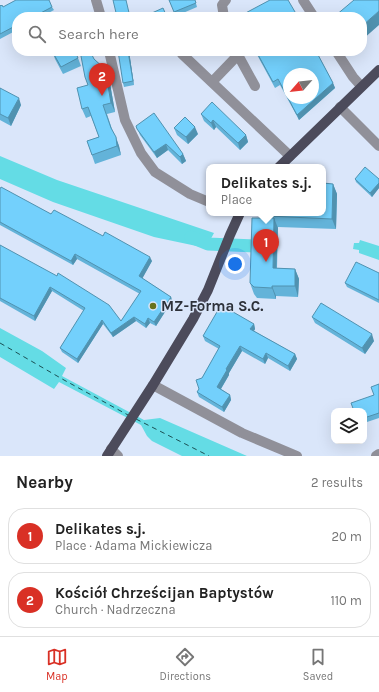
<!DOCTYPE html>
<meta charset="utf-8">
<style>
:root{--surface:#fff;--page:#f6f6f6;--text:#222;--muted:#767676;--line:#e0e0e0;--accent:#d93025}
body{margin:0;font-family:Karla,sans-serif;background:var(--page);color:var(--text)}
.controls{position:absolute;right:12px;bottom:12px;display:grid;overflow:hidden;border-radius:8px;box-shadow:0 4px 16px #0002}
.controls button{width:36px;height:36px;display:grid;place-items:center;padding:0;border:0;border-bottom:1px solid var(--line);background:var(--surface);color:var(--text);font:20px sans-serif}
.compass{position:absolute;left:283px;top:68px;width:36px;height:36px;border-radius:50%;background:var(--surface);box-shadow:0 4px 16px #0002;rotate:242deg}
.you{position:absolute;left:235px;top:264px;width:14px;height:14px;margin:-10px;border:3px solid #fff;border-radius:50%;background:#1a73e8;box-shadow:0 0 0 6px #1a73e833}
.badge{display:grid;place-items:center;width:26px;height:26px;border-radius:50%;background:var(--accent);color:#fff;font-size:13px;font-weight:700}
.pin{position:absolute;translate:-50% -33px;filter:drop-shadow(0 1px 2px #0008)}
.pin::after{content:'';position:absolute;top:21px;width:14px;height:12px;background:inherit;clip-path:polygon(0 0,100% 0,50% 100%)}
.popup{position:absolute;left:206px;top:164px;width:120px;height:52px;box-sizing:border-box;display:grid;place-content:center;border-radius:8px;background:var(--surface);filter:drop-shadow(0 1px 3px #0005);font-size:13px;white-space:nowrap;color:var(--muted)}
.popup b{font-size:15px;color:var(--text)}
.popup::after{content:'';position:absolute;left:50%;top:100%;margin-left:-8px;border:8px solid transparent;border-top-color:var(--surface)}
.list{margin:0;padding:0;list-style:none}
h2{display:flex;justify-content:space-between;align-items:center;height:52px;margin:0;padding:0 16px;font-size:17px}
h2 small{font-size:13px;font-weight:400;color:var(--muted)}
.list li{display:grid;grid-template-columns:26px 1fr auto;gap:12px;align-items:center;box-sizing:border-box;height:56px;margin:0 8px 8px;padding:0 8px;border:1px solid var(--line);border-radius:16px}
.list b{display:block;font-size:15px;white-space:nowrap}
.list p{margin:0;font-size:13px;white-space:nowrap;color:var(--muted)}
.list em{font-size:13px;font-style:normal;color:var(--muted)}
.icon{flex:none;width:22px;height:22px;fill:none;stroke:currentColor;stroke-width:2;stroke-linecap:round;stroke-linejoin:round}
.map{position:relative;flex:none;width:379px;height:456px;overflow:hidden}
.search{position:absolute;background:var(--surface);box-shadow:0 4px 16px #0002;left:12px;right:12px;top:12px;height:44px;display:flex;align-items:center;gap:10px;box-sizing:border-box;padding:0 14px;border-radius:16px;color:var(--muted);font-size:15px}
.sheet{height:180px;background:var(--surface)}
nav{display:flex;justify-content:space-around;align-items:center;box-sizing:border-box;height:56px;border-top:1px solid var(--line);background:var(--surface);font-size:11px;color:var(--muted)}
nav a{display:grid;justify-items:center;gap:2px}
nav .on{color:var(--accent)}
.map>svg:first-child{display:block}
</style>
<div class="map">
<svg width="379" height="456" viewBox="0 0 379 456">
<rect width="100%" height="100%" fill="#dae6fa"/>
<!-- water -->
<path fill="#64dce5" d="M0 156 57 180 214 233 206 248 154 237 53 202 0 179Z
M360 240 379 246V260L359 253V250L353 249 354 243H359Z
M0 328 42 351 66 368 62 376 144 420 160 418 247 456H182L152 441 147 436 141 425 59 382 54 389 0 357Z"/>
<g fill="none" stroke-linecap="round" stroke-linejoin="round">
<!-- canal -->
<path stroke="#64dce5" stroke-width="13" d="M191 237 208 244 255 246"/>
<!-- ferry -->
<path stroke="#1b5054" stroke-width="1" stroke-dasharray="5 4" stroke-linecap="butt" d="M0 343 64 380 128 415
M136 419 209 456"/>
<!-- minor -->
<path stroke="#909099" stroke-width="10" d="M96 0 101 17
M303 0 314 17
M224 17 222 5 226 0
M109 51 125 120 141 153 155 172 190 194 209 202
M336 51 353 77 361 86
M182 54 290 156
M238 55 255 86
M212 82 238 55 236 51
M340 107 379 146
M153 385 242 433 297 456
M111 449 118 456
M376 456 379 454"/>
<!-- major -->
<path stroke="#4c4b5b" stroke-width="10" d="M279 167 379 70
M107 456 153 385 193 319 208 290 230 235 240 213"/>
</g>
<!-- wall -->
<path fill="#63b3d9" d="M169 0H195L197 7 176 16Z
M0 5 1 6 3 7H52L54 10 41 17H17V30L0 39Z
M52 51 78 58 81 66 63 74 55 59Z
M129 51 134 85 124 87 123 83Z
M207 51H216L212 56Z
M255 51H316L333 83 335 88 299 120 280 85 275 88Z
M94 59 105 69 109 78 115 112 107 114 112 129 119 146 121 155 95 164 87 141 99 137 91 116 86 118 82 109Z
M0 87V88L21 105 11 126 0 120Z
M201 114 246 135 248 142 240 150 216 127 214 130 204 121Z
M136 126 183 154 186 161 182 164 168 150 157 158 140 135Z
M174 128 198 134 188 144 177 135Z
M355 179H379V188L372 197 356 182Z
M324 183 333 184 337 194 336 229 278 227 277 268 295 269 299 279 298 297 276 296V299L257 298 254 294 250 283 269 218 268 216Z
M0 189 51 214 152 261 142 278 171 297 172 301 156 326 150 323 146 328 136 321 113 337 103 324 78 363 62 352 60 348 84 311 52 291 35 321 0 301V245L121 321 140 294 77 259 73 265 0 225Z
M379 273V303L347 287 345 283Z
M312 317 374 341 365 354 315 323Z
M254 324 255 329 254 331 295 354 297 359 290 371 268 358 265 364 242 351 229 373V375L221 389 230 395 231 400 224 412 199 397 197 392 199 389 202 378 219 349 205 341 203 336Z
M379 384V418L364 423V411L374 395Z"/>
<!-- shaded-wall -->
<path fill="#5092b0" d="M379 11V25L362 40V26Z
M128 51H129L134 85 133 81Z
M211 51H216L212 56 211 52Z
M105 69 109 78 115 112 111 103Z
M333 83 335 88 299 120 297 115Z
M19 98 21 105 11 126 8 118Z
M213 120 216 127 214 130 211 123Z
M195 127 198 134 188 144 186 137Z
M246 135 248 142 240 150 238 143Z
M116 137 119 146 121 155 117 146Z
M166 144 168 150 157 158 154 152Z
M183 154 186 161 182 164 180 157Z
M379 183V188L372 197 370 193Z
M333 184 337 194 336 229 332 219Z
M274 218 278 228 276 278 273 268Z
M75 254 77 259 73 265 71 261Z
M150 257 152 261 141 281 139 276Z
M295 269 299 279 298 297 295 286Z
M272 286 276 296V299L272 288Z
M50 287 52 291 35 321 34 316Z
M171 297 172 301 156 326 154 322Z
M134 317 136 321 113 337 111 333Z
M148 318 150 323 146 328 145 324Z
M102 320 103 324 78 363 77 359Z
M254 324 255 329 252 334 250 329Z
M372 334 374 341 365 354 362 348Z
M240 346 242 351 229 373V375L219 392 217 387 226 369Z
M266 353 268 358 265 364 263 359Z
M295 354 297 359 290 371 288 366Z
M230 395 231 400 224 412 222 407Z"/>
<!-- building -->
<path fill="#73d0fc" stroke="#5092b0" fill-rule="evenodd" d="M16 0H49L52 7 33 17H17V25L0 34V5L1 6 2 5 3 7Z
M113 0H126L130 17H117Z
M169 0H195L196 3 174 12Z
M270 0H288L298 17H238Z
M354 0H379V11L362 26V17H336L335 16Z
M163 8 167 17H143Z
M52 51H75L78 58 61 67Z
M80 51H90L94 59 105 69 111 103 103 105 111 128 116 137 117 146 92 155 87 141 99 137 88 107 82 109 77 88 88 85 85 77Z
M118 51H128L133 81 123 83Z
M256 51H316L333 83 297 115 278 79 273 82ZM289 74H313V98H289Z
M0 88 19 98 8 118 0 114Z
M212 102 246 135 238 143 213 120 211 123 201 114Z
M154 113 183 154 180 157 166 144 154 152 137 129 136 126Z
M185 117 195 127 186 137 174 128Z
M365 167 379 179V183L370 193 355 179Z
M323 183 333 184 332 219 268 216 269 213H323Z
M1 187 51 214 54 210 103 236 105 232 150 257 139 276 171 297 154 322 148 318 145 324 134 317 111 333 102 320 77 359 60 348 85 308 50 287 34 316 0 298V245L57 276 58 273 109 305 121 321 141 291 75 254 71 261 0 222V189Z
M252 218H274L273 268 295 269V286H272V288L254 287 250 283Z
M356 262 379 273V300L345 283Z
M321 303 372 334 362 348 312 317Z
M221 305 254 324 250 329 295 354 288 366 266 353 263 359 240 346 226 369 227 370 217 387 230 395 222 407 197 392 199 389 196 380 202 378 220 346 203 336Z
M379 384V413L364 418V411H354L351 403 374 395 371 387Z"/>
<!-- markers -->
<circle fill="#67721c" stroke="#dae6fa" stroke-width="1.5" cx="153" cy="306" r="4"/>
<g text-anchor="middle" stroke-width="3" stroke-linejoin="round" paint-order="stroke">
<!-- poi labels -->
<g font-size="15" font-weight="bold" fill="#2d3139" stroke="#dae6fa" text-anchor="start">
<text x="161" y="311">MZ-Forma S.C.</text>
</g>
</g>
</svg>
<div class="controls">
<button><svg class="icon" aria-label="layers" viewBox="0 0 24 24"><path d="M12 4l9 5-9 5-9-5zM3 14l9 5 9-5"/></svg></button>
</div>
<svg class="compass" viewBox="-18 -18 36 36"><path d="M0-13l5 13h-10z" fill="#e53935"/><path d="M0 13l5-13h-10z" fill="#767676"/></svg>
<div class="you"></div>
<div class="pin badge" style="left:266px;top:262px">1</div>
<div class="popup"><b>Delikates s.j.</b>Place</div>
<div class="pin badge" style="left:102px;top:96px">2</div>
<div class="search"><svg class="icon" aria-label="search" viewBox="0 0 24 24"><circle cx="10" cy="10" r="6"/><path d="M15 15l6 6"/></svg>Search here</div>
</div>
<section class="sheet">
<h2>Nearby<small>2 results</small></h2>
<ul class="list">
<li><span class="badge">1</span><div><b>Delikates s.j.</b><p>Place · Adama Mickiewicza</p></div><em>20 m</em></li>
<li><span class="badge">2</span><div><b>Kościół Chrześcijan Baptystów</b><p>Church · Nadrzeczna</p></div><em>110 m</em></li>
</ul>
</section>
<nav>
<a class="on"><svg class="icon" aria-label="map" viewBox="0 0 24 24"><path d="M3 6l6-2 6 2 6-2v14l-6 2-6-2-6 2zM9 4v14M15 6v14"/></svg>Map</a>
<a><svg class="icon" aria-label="directions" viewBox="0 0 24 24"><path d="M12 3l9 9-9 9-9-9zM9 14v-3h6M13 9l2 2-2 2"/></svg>Directions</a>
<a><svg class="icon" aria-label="saved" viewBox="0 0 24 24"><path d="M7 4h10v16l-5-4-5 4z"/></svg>Saved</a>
</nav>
